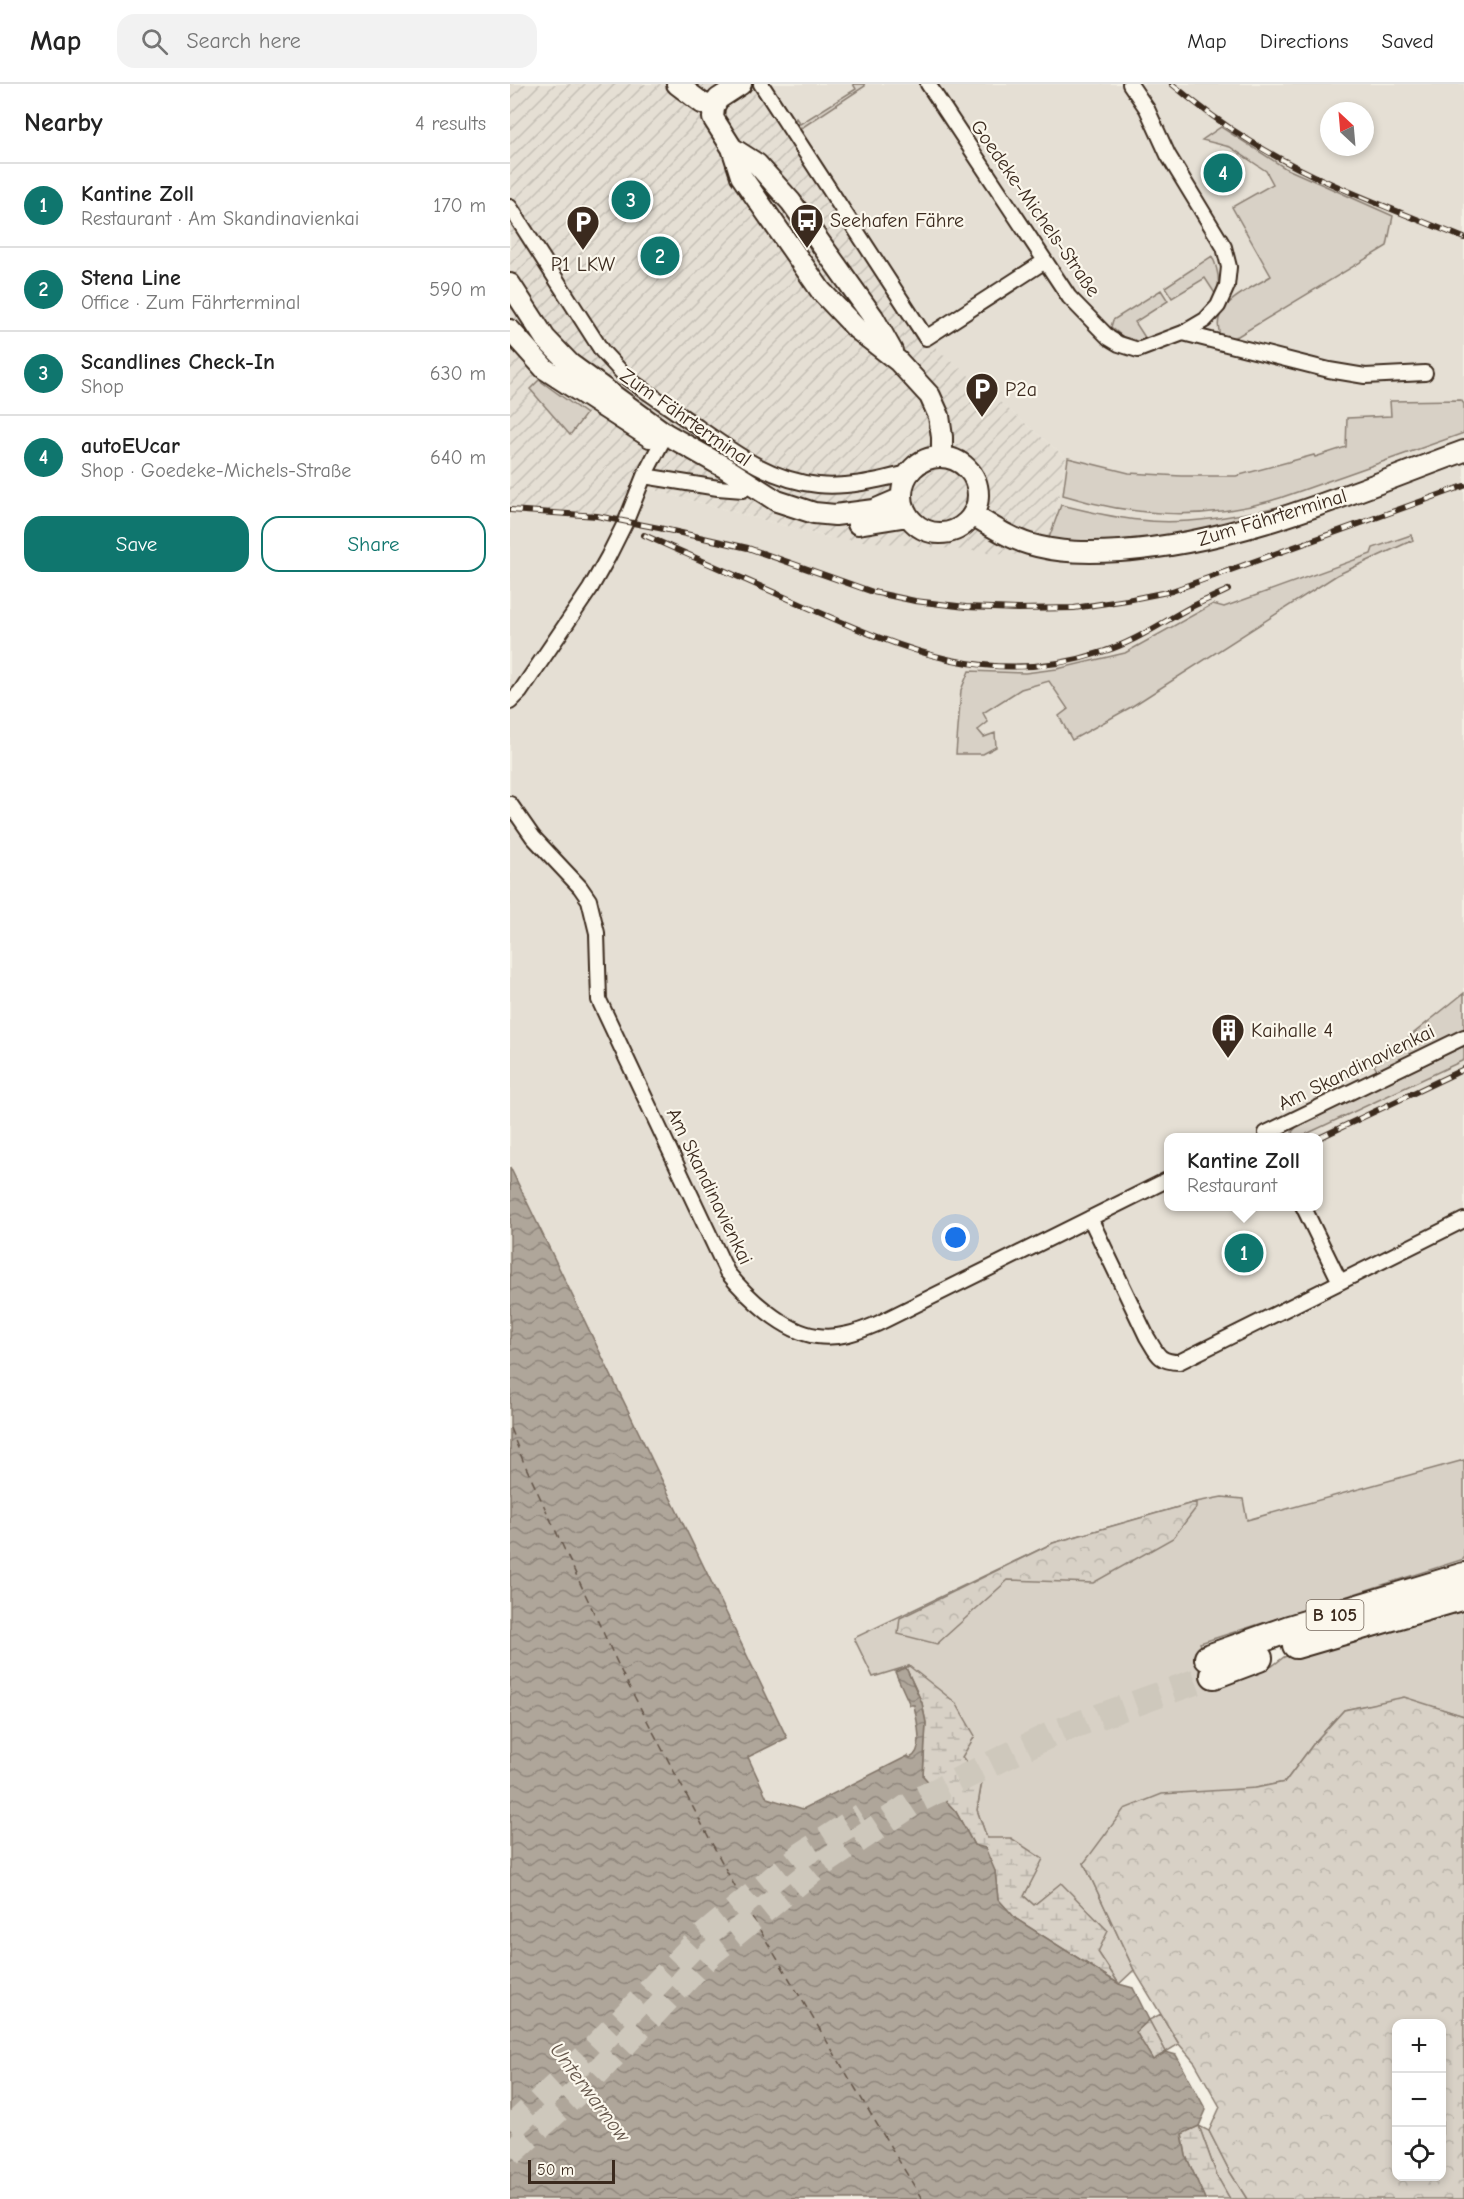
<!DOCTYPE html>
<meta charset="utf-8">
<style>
:root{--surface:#fff;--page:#f2f2f2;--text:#222;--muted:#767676;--line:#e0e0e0;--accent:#0f766e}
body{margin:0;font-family:"Comic Neue",sans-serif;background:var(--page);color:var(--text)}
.controls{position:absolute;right:18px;bottom:18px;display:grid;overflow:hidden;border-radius:12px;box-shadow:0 3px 9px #0003}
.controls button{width:54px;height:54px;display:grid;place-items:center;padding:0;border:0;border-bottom:2px solid var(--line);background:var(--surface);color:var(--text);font:30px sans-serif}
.compass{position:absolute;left:810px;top:18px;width:54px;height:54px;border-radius:50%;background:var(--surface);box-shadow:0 3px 9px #0003;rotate:334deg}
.scale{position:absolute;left:18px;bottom:15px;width:87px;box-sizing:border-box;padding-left:6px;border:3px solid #3b2a1e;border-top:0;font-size:16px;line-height:21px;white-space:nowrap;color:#3b2a1e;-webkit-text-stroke:4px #fbf7ec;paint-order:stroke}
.you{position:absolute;left:446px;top:1154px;width:21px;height:21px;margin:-15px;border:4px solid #fff;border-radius:50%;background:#1a73e8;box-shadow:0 0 0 9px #1a73e833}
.badge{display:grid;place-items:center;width:39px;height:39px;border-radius:50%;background:var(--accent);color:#fff;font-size:20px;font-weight:700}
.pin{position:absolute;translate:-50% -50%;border:3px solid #fff;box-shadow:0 2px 6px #0006}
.popup{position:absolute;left:654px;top:1049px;width:159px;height:78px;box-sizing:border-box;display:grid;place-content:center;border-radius:12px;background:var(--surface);filter:drop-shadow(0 2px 4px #0005);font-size:20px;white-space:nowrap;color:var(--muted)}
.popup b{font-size:22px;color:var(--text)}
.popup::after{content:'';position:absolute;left:50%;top:100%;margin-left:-12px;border:12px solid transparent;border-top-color:var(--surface)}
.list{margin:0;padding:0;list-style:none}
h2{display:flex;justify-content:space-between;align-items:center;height:78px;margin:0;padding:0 24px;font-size:26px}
h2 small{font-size:20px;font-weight:400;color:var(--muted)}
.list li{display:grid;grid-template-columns:39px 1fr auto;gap:18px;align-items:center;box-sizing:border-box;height:84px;padding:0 24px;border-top:2px solid var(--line)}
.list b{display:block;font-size:22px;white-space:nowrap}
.list p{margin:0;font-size:20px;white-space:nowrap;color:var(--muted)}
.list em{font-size:20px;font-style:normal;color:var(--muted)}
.actions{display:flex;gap:12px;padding:18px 24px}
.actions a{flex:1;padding:14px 0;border:2px solid var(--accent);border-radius:18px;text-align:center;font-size:21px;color:var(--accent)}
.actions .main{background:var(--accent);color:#fff}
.icon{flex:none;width:33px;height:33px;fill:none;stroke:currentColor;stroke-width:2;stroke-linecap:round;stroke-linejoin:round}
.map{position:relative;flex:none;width:954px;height:2115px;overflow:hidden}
header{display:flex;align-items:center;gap:36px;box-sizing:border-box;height:84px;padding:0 30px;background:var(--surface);border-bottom:2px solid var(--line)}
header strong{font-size:28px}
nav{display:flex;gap:33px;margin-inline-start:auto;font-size:21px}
.search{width:420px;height:54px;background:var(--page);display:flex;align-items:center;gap:15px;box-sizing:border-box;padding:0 21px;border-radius:18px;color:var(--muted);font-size:22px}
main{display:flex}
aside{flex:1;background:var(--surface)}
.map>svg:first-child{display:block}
</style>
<header>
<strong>Map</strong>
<div class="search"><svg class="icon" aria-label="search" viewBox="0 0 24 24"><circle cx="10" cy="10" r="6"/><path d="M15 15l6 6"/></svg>Search here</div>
<nav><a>Map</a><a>Directions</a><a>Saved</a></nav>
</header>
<main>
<aside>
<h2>Nearby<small>4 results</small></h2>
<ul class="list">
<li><span class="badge">1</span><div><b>Kantine Zoll</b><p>Restaurant · Am Skandinavienkai</p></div><em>170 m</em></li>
<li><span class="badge">2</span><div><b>Stena Line</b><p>Office · Zum Fährterminal</p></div><em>590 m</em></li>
<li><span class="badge">3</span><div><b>Scandlines Check-In</b><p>Shop</p></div><em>630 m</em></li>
<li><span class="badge">4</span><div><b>autoEUcar</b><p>Shop · Goedeke-Michels-Straße</p></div><em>640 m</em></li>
</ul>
<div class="actions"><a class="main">Save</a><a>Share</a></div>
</aside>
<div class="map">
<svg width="954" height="2115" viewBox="0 0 954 2115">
<defs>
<pattern id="industrial-furrows" width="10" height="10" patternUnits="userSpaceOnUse" patternTransform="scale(1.5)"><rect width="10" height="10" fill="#e5dfd4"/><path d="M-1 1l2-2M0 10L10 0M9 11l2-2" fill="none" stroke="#c5c0b6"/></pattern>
<pattern id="forest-crowns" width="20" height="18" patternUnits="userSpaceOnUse" patternTransform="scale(1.5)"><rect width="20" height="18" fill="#d8d1c6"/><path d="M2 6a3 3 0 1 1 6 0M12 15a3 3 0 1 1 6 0" fill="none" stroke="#bab4aa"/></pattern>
<pattern id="wetland-marsh" width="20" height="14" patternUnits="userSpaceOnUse" patternTransform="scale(1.5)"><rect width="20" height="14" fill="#d8d1c6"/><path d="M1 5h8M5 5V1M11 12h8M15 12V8" fill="none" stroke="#bab4aa"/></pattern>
<pattern id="water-waves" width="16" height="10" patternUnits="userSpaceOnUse" patternTransform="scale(1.5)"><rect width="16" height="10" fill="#afa69a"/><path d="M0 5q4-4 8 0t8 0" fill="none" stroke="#90877d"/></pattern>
</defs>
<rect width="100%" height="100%" fill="#f3efe4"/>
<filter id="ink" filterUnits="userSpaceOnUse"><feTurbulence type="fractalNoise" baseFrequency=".0167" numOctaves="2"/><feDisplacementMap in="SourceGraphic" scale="12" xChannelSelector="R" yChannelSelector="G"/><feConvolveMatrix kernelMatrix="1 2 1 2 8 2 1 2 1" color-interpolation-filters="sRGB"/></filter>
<g filter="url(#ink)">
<!-- built -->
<path fill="#e5dfd4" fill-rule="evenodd" d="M238 0H954V1379L737 1436 731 1415H711L375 1542 396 1584 385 1588 404 1620 409 1652 407 1669 404 1673 400 1674 398 1672 293 1725 258 1714 237 1673 277 1653 0 1083V426L87 432 115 436 129 402 320 454H539L549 432 546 429 556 374 417 257 413 261 408 256 265 35ZM819 27H855V63H819ZM659 1054H809V1122H659Z"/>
<!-- industrial -->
<path fill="url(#industrial-furrows)" d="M0 0H238L265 35 408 256 413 260 417 256 556 374 546 429 549 432 540 454 546 457 543 474 320 454 129 402 116 437 87 432 0 426Z"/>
<!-- green -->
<path fill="#d8d1c6" stroke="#8a7e72" stroke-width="1.5" d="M343 0H354L355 2 293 43 284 44 282 41 286 34 290 40 346 5Z
M711 43 775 84 883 132 877 162 728 252 718 255 711 253C697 221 739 206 761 192L722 123 763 100 756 87 720 63 692 56Z
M702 172C708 185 711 198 706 211L695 194 662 214 655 203Z
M651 206 658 217 625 238 636 255 623 261 601 243 603 236Z
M29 296 76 330 60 351 20 305Z
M951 316 954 320V349C915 363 877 376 838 390 812 399 786 409 760 417 692 437 620 432 553 411L558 374 619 389 671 392H726L804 371 805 373 836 363 837 334 881 332 880 317Z
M551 421C577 427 603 434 629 436 678 442 729 431 777 421L708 441V444L649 457 592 461 546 457 539 454Z
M901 451 903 456 827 491 621 623 562 656 549 632 558 625 539 597 511 605 473 629 478 638 468 646 474 653 485 649 486 663 473 670H446L451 606 459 587 515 589 547 585 615 569 703 520 714 523 861 470 863 464Z
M954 909V953L870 992 864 981Z
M954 962V976L790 1053H784L782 1048 788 1041Z
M954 1376V1475L690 1559 709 1601 762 1582 774 1573 954 1522V1632L894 1614 834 1626 804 1659 775 1698 746 1704 574 1779 624 1886 609 1900 588 1868 551 1800 524 1821 514 1812 532 1775 477 1754 467 1726 472 1697 452 1673 399 1582 363 1593 344 1554 543 1459 686 1418 712 1413 733 1415 737 1436Z
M651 1930 669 1960 656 1968 639 1936Z
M689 2042 699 2047 720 2088 737 2115H720L707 2092Z"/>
<!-- forest -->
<path fill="url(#forest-crowns)" stroke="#8a7e72" stroke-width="1.5" fill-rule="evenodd" d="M686 1418V1424L663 1454 583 1499 498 1496 427 1560 388 1550 390 1534 543 1459Z
M894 1613 954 1632V2115H737L720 2088 699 2047 710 2023 685 1979 669 1960 624 1886 574 1779 614 1725 652 1710 746 1704 775 1698 804 1659 834 1626ZM886 1940H932V2092H886Z"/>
<!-- wetland -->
<path fill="url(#wetland-marsh)" stroke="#8a7e72" stroke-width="1.5" d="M399 1582 446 1619 465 1652 452 1673 472 1697 467 1726 477 1754H501L533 1775 514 1812 524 1821 551 1799 598 1847 588 1868 609 1900 506 1835 488 1815 485 1787 464 1761 446 1728 413 1692 416 1639 412 1619 396 1584Z
M639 1936 656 1968 643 1977 625 1948Z
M689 2042 707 2092 720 2115H695L676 2072 672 2049Z"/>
<!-- water -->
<path fill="url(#water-waves)" stroke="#817468" stroke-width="1.5" d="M0 1083 277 1654 238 1673 257 1714 293 1725 398 1672 400 1674C416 1667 406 1635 404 1621H400L385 1588 396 1584 412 1619 416 1639 413 1692 446 1728 464 1761 475 1764 485 1787 488 1815 506 1835 609 1900 623 1904 639 1936 626 1948 643 1976 656 1968 666 1971 696 2026 689 2042 672 2050 676 2072 695 2115H0Z"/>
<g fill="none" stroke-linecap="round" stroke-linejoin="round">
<!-- ferry -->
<path stroke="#645549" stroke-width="1.5" stroke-dasharray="8 6" stroke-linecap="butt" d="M0 1344 14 1379 113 1591 233 1818 412 2115"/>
<!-- highway-tunnel -->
<path stroke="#cec8bc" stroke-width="26" stroke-dasharray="26 13" stroke-linecap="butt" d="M0 2045 65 1984 190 1855 292 1771 352 1732
M0 2070 78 1998 201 1869 306 1784 408 1716 546 1648 704 1591"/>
<defs>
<path id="street" d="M251 0 416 254 535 177
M418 0 559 213 599 254 609 260 628 266 673 249 695 236 708 222 717 202 719 183 714 163 658 71 637 25 620 0
M0 123 92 267 117 294C141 311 165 327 189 344 226 370 261 396 308 401 338 404 369 396 398 389
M673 249 819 286 855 292 915 289
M134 392 208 404 233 406
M0 618 10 608 80 505 98 473 116 437 134 392 156 350
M0 720 23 753 70 803 79 816 87 849 89 916 217 1188C237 1213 274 1248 307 1252 328 1255 348 1248 367 1240L659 1095
M758 1054 756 1049 954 953
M793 1122 830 1198 954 1136
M580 1134 637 1253C647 1269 648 1278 669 1278L830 1198"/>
<path id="secondary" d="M167 0 192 19 204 23
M231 0 208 15 204 23 203 34 222 64 231 92 311 207 347 245 388 277 420 312 429 332 432 353V372
M222 64 247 80 281 118 363 233 382 267
M0 200 35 254 60 280 156 350 214 383 267 417 304 429 325 431 364 426 392 414
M0 246 35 285 140 353
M392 411a38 38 0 1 1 76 0a38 38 0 1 1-76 0Z
M463 431C481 442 499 454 519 460 549 469 579 469 610 467 730 459 842 408 954 367
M348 440 398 432"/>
<path id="highway" d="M786 1561 954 1512
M698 1574 779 1545 954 1492
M704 1591 749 1574"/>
</defs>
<!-- street casing -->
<use href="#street" stroke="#3b2a1e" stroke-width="18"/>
<!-- secondary casing -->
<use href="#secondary" stroke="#3b2a1e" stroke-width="24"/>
<!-- highway casing -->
<use href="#highway" stroke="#3b2a1e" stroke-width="30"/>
<!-- street -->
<use href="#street" stroke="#fbf7ec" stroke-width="14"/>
<!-- secondary -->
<use href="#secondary" stroke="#fbf7ec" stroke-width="20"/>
<!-- highway -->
<use href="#highway" stroke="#fbf7ec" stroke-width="26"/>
<defs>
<path id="rail" d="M662 0C687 21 712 40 740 57 805 98 883 125 954 154
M0 426 87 432 149 444 238 464 363 508 405 517 456 523 508 525 564 524 617 516 662 507 954 402
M134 451C185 474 236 496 288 519 390 564 479 606 592 568 625 558 651 539 681 523 693 517 706 512 718 506
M809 1054 954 985"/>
</defs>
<!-- rail casing -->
<use href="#rail" stroke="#3b2a1e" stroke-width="6"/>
<!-- rail -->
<use href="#rail" stroke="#fbf7ec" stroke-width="4" stroke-dasharray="11" stroke-linecap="butt"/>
</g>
</g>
<!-- icons -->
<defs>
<symbol id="bus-pin" viewBox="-11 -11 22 30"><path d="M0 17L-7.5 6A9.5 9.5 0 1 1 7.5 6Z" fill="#3b2a1e" stroke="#fbf7ec"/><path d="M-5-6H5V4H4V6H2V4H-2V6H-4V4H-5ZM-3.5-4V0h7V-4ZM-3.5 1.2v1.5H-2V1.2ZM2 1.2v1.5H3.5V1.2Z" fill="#fff"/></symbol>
<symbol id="parking-pin" viewBox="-11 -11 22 30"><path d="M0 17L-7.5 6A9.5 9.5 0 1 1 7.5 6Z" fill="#3b2a1e" stroke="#fbf7ec"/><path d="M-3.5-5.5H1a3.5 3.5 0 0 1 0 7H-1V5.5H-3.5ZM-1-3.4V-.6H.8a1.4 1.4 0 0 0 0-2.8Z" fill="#fff"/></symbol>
<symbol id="building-pin" viewBox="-11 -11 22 30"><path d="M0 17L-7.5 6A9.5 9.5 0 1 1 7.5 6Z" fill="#3b2a1e" stroke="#fbf7ec"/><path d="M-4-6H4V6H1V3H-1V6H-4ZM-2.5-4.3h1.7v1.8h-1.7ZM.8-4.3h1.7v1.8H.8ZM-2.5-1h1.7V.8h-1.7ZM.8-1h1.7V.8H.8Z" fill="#fff"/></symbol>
</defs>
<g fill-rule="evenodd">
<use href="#bus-pin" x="278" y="117" width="38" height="52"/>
<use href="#parking-pin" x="54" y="119" width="38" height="52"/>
<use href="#parking-pin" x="453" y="286" width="38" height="52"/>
<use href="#building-pin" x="699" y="927" width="38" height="52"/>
</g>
<g text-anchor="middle" stroke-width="4.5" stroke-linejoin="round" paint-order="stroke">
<!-- shield labels -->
<rect fill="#fbf7ec" stroke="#75685c" stroke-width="1.5" x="796.5" y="1516" width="57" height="30" rx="4.5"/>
<g font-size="18" font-weight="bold" fill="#3b2a1e">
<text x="825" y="1537">B 105</text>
</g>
<!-- street labels -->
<g font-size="20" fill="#3b2a1e" stroke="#fbf7ec">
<text transform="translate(526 124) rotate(55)" y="7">Goedeke-Michels-Straße</text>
<text transform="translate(176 333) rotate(35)" y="7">Zum Fährterminal</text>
<text transform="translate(762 433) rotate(-17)" y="7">Zum Fährterminal</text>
<text transform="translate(846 983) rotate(-26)" y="7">Am Skandinavienkai</text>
<text transform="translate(200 1102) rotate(64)" y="7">Am Skandinavienkai</text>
</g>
<!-- poi labels -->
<g font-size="20" fill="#3b2a1e" stroke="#fbf7ec" text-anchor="start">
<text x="320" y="143">Seehafen Fähre</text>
<text x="73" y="187" text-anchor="middle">P1 LKW</text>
<text x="495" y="312">P2a</text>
<text x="741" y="953">Kaihalle 4</text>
</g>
<!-- water labels -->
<g font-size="21" font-style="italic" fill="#645549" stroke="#fbf7ec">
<text transform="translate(80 2008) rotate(53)" y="7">Unterwarnow</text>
</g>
</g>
</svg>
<div class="controls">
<button>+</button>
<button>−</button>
<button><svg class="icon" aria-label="locate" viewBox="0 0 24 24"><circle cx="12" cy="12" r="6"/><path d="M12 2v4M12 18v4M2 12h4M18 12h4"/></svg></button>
</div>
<svg class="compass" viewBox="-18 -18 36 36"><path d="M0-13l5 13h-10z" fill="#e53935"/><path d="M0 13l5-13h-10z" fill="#767676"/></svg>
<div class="scale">50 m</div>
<div class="you"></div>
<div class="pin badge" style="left:734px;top:1169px">1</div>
<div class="popup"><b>Kantine Zoll</b>Restaurant</div>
<div class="pin badge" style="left:150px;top:172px">2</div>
<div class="pin badge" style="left:121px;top:116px">3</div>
<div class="pin badge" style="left:713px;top:89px">4</div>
</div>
</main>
